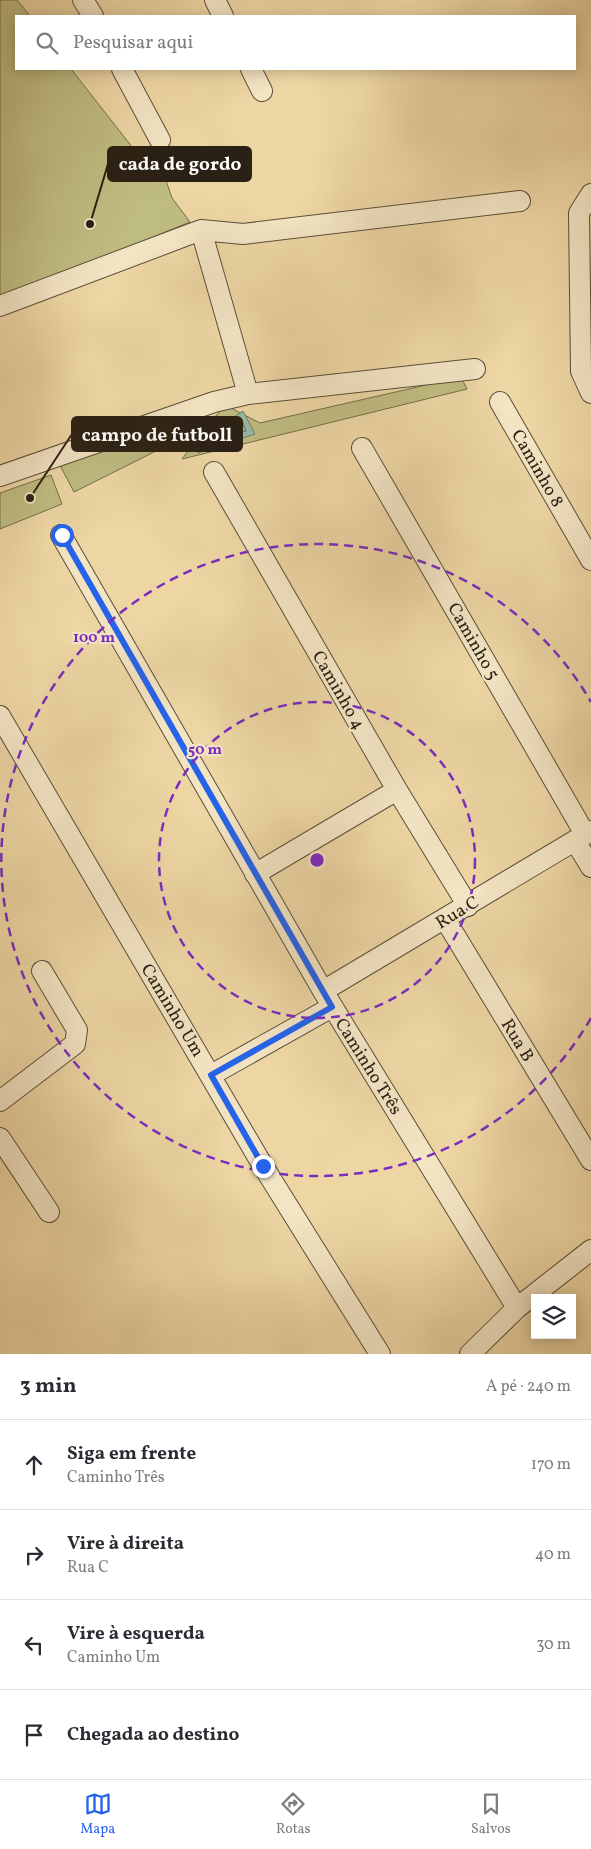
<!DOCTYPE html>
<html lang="pt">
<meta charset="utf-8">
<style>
:root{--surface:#fff;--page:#f2f2f3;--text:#2b2b33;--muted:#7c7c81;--line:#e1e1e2;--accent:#2563eb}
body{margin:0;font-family:Vollkorn,serif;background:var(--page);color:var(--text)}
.controls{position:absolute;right:15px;bottom:15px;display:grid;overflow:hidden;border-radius:0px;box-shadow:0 2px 12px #0003}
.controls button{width:45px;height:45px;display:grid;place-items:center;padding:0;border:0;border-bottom:1px solid var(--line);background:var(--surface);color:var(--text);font:25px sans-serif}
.stop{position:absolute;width:15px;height:15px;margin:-11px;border:4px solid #2563eb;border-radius:50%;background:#fff}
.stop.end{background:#2563eb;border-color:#fff;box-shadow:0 1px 5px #0008}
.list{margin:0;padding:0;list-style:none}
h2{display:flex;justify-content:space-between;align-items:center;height:65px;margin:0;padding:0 20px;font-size:21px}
h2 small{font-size:16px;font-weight:400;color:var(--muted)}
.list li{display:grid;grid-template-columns:32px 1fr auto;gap:15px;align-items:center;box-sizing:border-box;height:90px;padding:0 20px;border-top:1px solid var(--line)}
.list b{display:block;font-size:19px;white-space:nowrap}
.list p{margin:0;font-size:16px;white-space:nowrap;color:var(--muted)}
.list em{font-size:16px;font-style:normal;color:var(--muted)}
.icon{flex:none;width:28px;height:28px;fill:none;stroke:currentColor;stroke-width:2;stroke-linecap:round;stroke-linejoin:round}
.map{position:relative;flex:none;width:591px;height:1354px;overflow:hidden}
.search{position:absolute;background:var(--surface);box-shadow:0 2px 12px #0003;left:15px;right:15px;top:15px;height:55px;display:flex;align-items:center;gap:12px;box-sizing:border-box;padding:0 18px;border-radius:0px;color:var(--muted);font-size:19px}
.sheet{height:425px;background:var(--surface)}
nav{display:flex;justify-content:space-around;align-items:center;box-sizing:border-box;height:70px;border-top:1px solid var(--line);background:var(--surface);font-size:14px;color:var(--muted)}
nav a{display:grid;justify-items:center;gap:2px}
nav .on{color:var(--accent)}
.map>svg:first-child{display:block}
</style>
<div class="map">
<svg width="591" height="1354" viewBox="0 0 591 1354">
<rect width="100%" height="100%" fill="#edd6a4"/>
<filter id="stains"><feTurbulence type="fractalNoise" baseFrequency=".004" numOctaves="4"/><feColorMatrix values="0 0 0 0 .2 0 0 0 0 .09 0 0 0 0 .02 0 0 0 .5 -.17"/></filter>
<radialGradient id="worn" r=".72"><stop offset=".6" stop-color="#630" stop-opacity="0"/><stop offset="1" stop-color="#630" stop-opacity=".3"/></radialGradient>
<!-- green -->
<path fill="#bfbc81" stroke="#746e4a" d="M0 0H17L30 16H16V69H71L150 170 161 166 172 198 190 222 0 299Z
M461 377 467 389 182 459 208 425 74 492 55 456 216 416 225 405 260 423Z
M51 475 62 504 0 529V493Z"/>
<!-- water -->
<path fill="#99b9a6" stroke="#6d7c6c" d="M243 411 255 434 198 453 196 442Z"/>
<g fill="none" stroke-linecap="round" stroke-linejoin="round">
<!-- shore -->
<path stroke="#626c5d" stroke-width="1" d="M239 419 242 420 246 431 211 441V438Z"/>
<defs>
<path id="street" d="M83 0 93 16
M215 0 223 16
M122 69 160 140
M251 69 262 91
M591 194 579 213 581 371 591 393
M201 230 248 394
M0 306 201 230 243 234 520 201
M500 402 591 560
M362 448 585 834
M214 472 397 790 468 906
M0 476 214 402 248 394 475 369
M61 535 323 991 517 1308
M0 716 263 1166 380 1354
M575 841 591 867
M255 874 397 790
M445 919 591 1160
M323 991 591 831
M211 1075 332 1007
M0 1101 75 1044 77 1030 42 971
M0 1138 49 1212
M470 1354 517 1308 591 1250"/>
</defs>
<!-- street casing -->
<use href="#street" stroke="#5b4e38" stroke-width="22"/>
<!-- street -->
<use href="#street" stroke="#f3e4c4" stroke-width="20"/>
</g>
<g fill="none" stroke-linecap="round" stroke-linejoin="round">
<!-- route -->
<path stroke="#2563eb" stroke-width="6" d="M62 535 332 1007 211 1075 263 1166"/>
</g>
<!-- distance rings -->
<g fill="none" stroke="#7b2cbf" stroke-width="2.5" stroke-dasharray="9 6">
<circle cx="317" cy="860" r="158"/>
<path d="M591 1018A316 316 0 1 1 591 702"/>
</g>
<g text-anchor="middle" stroke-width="4.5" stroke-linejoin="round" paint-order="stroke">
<!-- street labels -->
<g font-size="18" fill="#2a2014" stroke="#f3e4c4">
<text transform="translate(538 468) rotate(60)" y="6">Caminho 8</text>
<text transform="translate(474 641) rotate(60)" y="6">Caminho 5</text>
<text transform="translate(339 690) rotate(60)" y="6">Caminho 4</text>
<text transform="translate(457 912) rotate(-31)" y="6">Rua C</text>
<text transform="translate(173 1010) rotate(59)" y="6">Caminho Um</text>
<text transform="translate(518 1040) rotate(59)" y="6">Rua B</text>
<text transform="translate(369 1066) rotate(58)" y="6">Caminho Três</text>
</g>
</g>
<circle cx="317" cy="860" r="8" fill="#7b2cbf" stroke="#f3e4c4" stroke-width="2.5"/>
<g font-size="15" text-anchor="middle" font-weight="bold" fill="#7b2cbf" stroke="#f3e4c4" stroke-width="4.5" stroke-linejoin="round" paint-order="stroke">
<text x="94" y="642">100 m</text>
<text x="205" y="754">50 m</text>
</g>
<!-- callouts -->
<path fill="none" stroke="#2a2014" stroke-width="2" d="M90 224L108 164M30 498L72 434"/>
<g fill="#2a2014" stroke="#f3e4c4" stroke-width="2">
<circle cx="90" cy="224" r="5"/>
<circle cx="30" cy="498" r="5"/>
</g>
<g fill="#2a2014" stroke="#2a2014" stroke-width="2">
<rect x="108" y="147" width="143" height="34" rx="5"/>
<rect x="72" y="417" width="170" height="34" rx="5"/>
</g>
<g font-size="19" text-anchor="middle" font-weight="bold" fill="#fff">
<text x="180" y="170">cada de gordo</text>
<text x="157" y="441">campo de futboll</text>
</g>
<rect width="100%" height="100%" filter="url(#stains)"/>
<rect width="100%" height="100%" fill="url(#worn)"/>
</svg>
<div class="controls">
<button><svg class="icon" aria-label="layers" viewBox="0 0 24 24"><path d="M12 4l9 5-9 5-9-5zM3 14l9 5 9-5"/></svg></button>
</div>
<div class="stop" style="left:62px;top:535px"></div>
<div class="stop end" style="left:263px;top:1166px"></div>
<div class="search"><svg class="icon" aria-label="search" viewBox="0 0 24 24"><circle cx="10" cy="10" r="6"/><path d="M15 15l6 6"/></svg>Pesquisar aqui</div>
</div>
<section class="sheet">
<h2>3 min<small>A pé · 240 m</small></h2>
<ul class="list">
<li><svg class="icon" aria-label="ahead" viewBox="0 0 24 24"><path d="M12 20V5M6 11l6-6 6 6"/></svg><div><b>Siga em frente</b><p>Caminho Três</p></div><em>170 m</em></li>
<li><svg class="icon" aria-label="right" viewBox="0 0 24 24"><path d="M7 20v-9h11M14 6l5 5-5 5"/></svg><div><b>Vire à direita</b><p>Rua C</p></div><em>40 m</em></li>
<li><svg class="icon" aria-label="left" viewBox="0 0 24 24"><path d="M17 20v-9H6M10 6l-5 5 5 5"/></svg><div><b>Vire à esquerda</b><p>Caminho Um</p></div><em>30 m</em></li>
<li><svg class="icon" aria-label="arrive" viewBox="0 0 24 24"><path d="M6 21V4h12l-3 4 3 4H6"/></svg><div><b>Chegada ao destino</b></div></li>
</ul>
</section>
<nav>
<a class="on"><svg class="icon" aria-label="map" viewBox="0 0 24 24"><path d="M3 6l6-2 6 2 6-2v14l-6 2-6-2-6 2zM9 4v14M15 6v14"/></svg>Mapa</a>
<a><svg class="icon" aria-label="directions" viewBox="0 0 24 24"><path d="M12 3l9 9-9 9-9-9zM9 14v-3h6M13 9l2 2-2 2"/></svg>Rotas</a>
<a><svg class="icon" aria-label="saved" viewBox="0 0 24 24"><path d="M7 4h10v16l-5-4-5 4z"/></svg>Salvos</a>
</nav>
